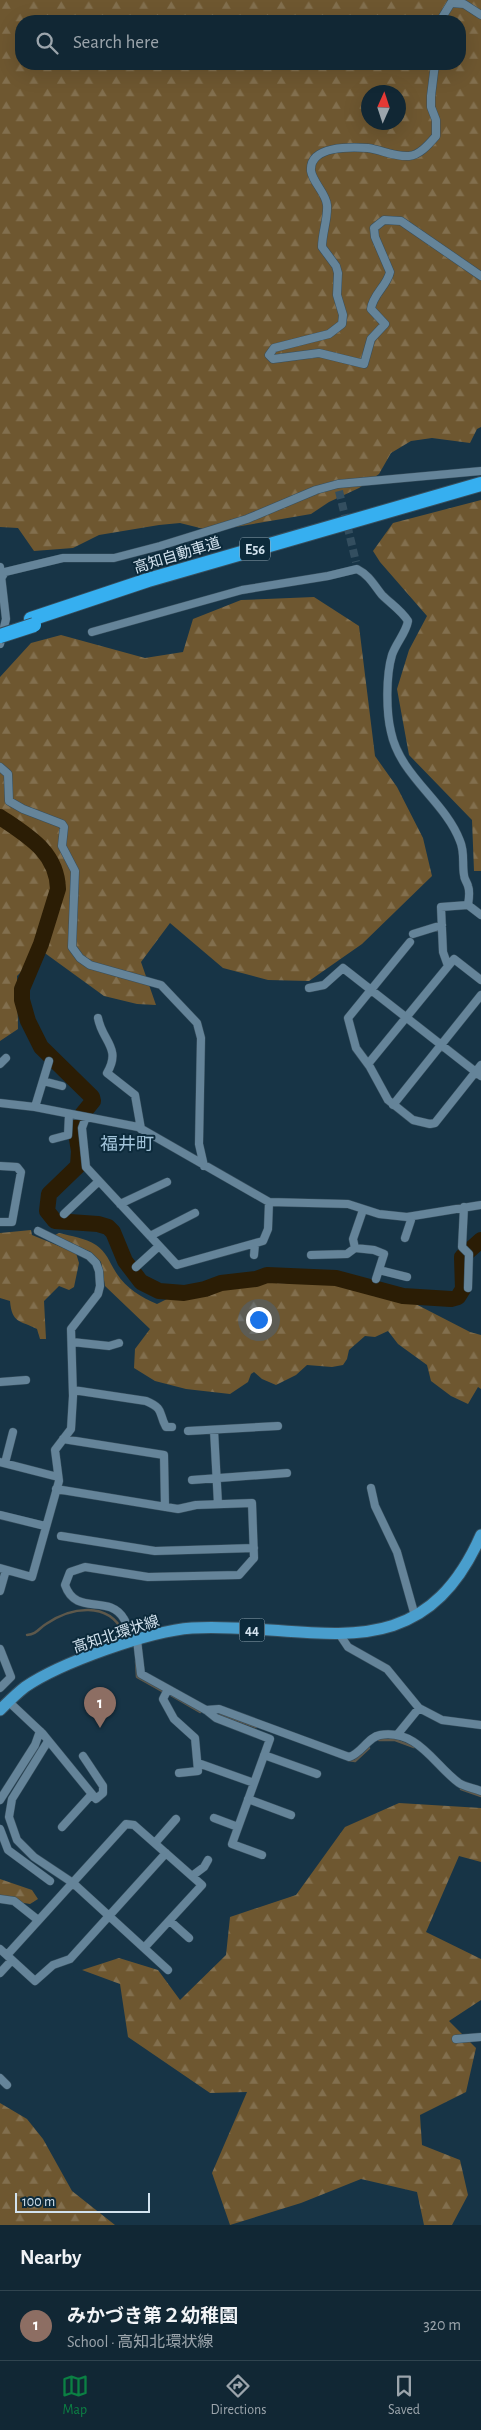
<!DOCTYPE html>
<meta charset="utf-8">
<style>
:root{--surface:#112734;--page:#1e3340;--text:#f1f3f6;--muted:#9ca5ac;--line:#30444f;--accent:#0b8043}
body{margin:0;font-family:"Alegreya Sans","Noto Sans JP",sans-serif;background:var(--page);color:var(--text)}
.compass{position:absolute;left:361px;top:85px;width:45px;height:45px;border-radius:50%;background:var(--surface);box-shadow:0 5px 20px #0002;rotate:3deg}
.scale{position:absolute;left:15px;bottom:12px;width:135px;box-sizing:border-box;padding-left:5px;border:2px solid #d2e2ee;border-top:0;font-size:14px;line-height:18px;white-space:nowrap;color:#d2e2ee;-webkit-text-stroke:4px #0c2a3b;paint-order:stroke}
.you{position:absolute;left:258px;top:1319px;width:18px;height:18px;margin:-12px;border:4px solid #fff;border-radius:50%;background:#1a73e8;box-shadow:0 0 0 8px #1a73e833}
.badge{display:grid;place-items:center;width:32px;height:32px;border-radius:50%;background:var(--accent);color:#fff;font-size:16px;font-weight:700}
.pin{position:absolute;translate:-50% -41px;filter:drop-shadow(0 1px 2px #0008)}
.pin::after{content:'';position:absolute;top:26px;width:18px;height:15px;background:inherit;clip-path:polygon(0 0,100% 0,50% 100%)}
.list{margin:0;padding:0;list-style:none}
h2{display:flex;justify-content:space-between;align-items:center;height:65px;margin:0;padding:0 20px;font-size:21px}
h2 small{font-size:16px;font-weight:400;color:var(--muted)}
.list li{display:grid;grid-template-columns:32px 1fr auto;gap:15px;align-items:center;box-sizing:border-box;height:70px;padding:0 20px;border-top:1px solid var(--line)}
.list b{display:block;font-size:19px;white-space:nowrap}
.list p{margin:0;font-size:16px;white-space:nowrap;color:var(--muted)}
.list em{font-size:16px;font-style:normal;color:var(--muted)}
.icon{flex:none;width:28px;height:28px;fill:none;stroke:currentColor;stroke-width:2;stroke-linecap:round;stroke-linejoin:round}
.map{position:relative;flex:none;width:481px;height:2225px;overflow:hidden}
.search{position:absolute;background:var(--surface);box-shadow:0 5px 20px #0002;left:15px;right:15px;top:15px;height:55px;display:flex;align-items:center;gap:12px;box-sizing:border-box;padding:0 18px;border-radius:20px;color:var(--muted);font-size:19px}
.sheet{height:135px;background:var(--surface)}
nav{display:flex;justify-content:space-around;align-items:center;box-sizing:border-box;height:70px;border-top:1px solid var(--line);background:var(--surface);font-size:14px;color:var(--muted)}
nav a{display:grid;justify-items:center;gap:2px}
nav .on{color:var(--accent)}
.map>svg:first-child{display:block}
</style>
<div class="map">
<svg width="481" height="2225" viewBox="0 0 481 2225">
<defs>
<pattern id="forest-firs" width="22" height="20" patternUnits="userSpaceOnUse" patternTransform="scale(1.25)"><rect width="22" height="20" fill="#6e5730"/><path d="M5 1l3.5 6h-7zM16 11l3.5 6h-7z" fill="#826f4e"/></pattern>
</defs>
<rect width="100%" height="100%" fill="#173446"/>
<!-- forest -->
<path fill="url(#forest-firs)" fill-rule="evenodd" d="M0 0H481V427L477 429 470 443 432 438 411 441 391 453 379 474 359 488 329 502 311 514 212 531 180 523 159 525 99 535 73 548 34 551 18 528 0 527ZM21 21H460V64H21ZM368 92H398V122H368Z
M481 500V871H474L472 820 409 755 397 689 409 650 427 616 380 562 373 551 393 523Z
M314 597 359 626 375 756 397 787 423 838 432 876 362 944 309 981 268 980 223 968 170 923 141 962 156 1005 137 1004 104 996 42 951 17 976 18 1029 0 1041V677L31 643 61 635 145 658 183 652 193 619 241 600Z
M31 1230 32 1235 76 1253 79 1263 74 1287 69 1290 59 1286 44 1301 46 1339H40L37 1329C20 1320 12 1324 10 1301L0 1298V1233Z
M59 1233C71 1236 85 1238 96 1245 107 1252 110 1264 117 1274 126 1288 142 1298 157 1304L173 1296H209L227 1285 266 1279H337L404 1298 470 1332 481 1335V1389L478 1387 468 1404 451 1396 431 1381 427 1365 398 1344 388 1331 375 1337 365 1336 349 1350 347 1359 343 1365 332 1367 307 1365 296 1375 276 1385 262 1379 254 1372 251 1374 248 1382 230 1394 186 1389 155 1381 134 1368 135 1349 150 1329 105 1286 101 1262 91 1252 53 1236Z
M399 1803 481 1808V1862L459 1856 426 1932 481 1959V2000L449 2021 476 2048 466 2092 420 2115 422 2145 460 2160 468 2195 452 2225H424L417 2192 361 2179 301 2203 230 2225 212 2173 247 2092 210 2093 128 2037 120 1984 82 1970 119 1958 158 1970 180 2000 226 1955 230 1917 296 1895 345 1827Z
M0 1879 32 1890 38 1899 30 1904 0 1899Z
M0 2103 27 2119 43 2139 72 2191 115 2225H0Z"/>
<g fill="none" stroke-linecap="round" stroke-linejoin="round">
<!-- stream -->
<path stroke="#5d584b" stroke-width="2.5" d="M27 1635C37 1634 38 1629 46 1624 71 1607 108 1601 123 1632
M136 1661 137 1677 162 1691
M169 1694 200 1712
M220 1714 256 1727
M379 1740H395L414 1747
M348 1760 355 1761 369 1748
M461 1789 481 1796"/>
<!-- river -->
<path stroke="#2b1d05" stroke-width="16" d="M0 817C28 836 57 852 58 889L41 944 22 989V1000L28 1021 41 1047 92 1097 93 1101 76 1122 75 1127 79 1151 78 1166 49 1194 47 1211 55 1221 98 1224 108 1227 113 1232 125 1261 141 1282 159 1291 184 1293 205 1289 221 1283 256 1279 267 1275 336 1278 403 1296 451 1299 458 1297 463 1289 462 1257 481 1240"/>
<!-- street-tunnel -->
<path stroke="#334e5f" stroke-width="8" stroke-dasharray="8 4" stroke-linecap="butt" d="M339 491 356 562"/>
<defs>
<path id="street" d="M440 21 451 3 464 4 481 15
M435 64 431 96V107L436 120V136C429 144 420 155 409 156 394 157 382 150 368 148 352 147 309 145 311 171 313 183 326 193 327 205 328 219 322 233 322 247L336 266 338 273 337 295 343 315 342 324 329 334 274 348 269 355 273 359 319 353 364 364 371 339 385 324 371 309C373 294 387 286 390 272L375 237 374 228 384 220 401 221 481 276
M0 567 6 619 0 644
M2 577 5 572 63 558H114L160 546 247 519 316 490 338 484 481 471
M92 632 242 590 328 576 357 569C369 575 374 585 382 595 391 604 401 610 408 621 406 633 396 643 392 655 386 675 386 712 391 732 400 776 445 801 460 841 465 852 462 864 464 875 464 879 467 882 468 886 470 891 469 899 468 905
M0 767 8 774 9 801 23 809 62 824 64 827 62 846 75 871 72 947 80 958 90 965 161 985 197 1023 201 1038 199 1144 204 1166
M413 934 442 925
M410 942 348 1018 356 1048 370 1067 388 1100 413 1120 430 1124 435 1123 481 1065
M448 966 443 952 441 907 468 905 481 915
M309 988 324 985 343 968 481 1076
M98 1018C102 1041 122 1048 107 1073L135 1095 141 1129
M0 1064 6 1058
M368 1064 454 959 481 980
M43 1081 62 1086
M0 1103 35 1107 138 1127 269 1202 348 1204 379 1214 407 1217 481 1205
M393 1105 481 995
M35 1107 49 1061
M86 1117 82 1128 86 1167 177 1265 263 1241 268 1229 269 1202
M53 1139 68 1135 69 1114
M0 1166 17 1167 21 1172 12 1222H0
M120 1204 167 1182
M464 1207 462 1247 469 1254 468 1288
M363 1210 353 1239 355 1248 374 1250 384 1254 376 1279
M64 1214 99 1181
M150 1236 195 1213
M405 1238 412 1217
M254 1255 255 1244
M311 1255 347 1254 355 1248
M136 1267 159 1246
M379 1270 407 1277
M72 1342 109 1346 119 1343
M0 1382 26 1380
M73 1390 146 1401C165 1409 158 1413 166 1427H172
M214 1430 218 1504
M188 1431 278 1426
M63 1439 164 1455 165 1507
M0 1462 58 1477
M5 1463 13 1432
M192 1480 287 1473
M371 1488 375 1506 397 1552 415 1616
M56 1489 178 1509 196 1505 252 1503 254 1558 239 1575 148 1577 85 1567 70 1572 65 1585C76 1617 109 1593 124 1619 128 1625 129 1635 132 1642
M0 1515 45 1526
M61 1536 155 1551 254 1548
M0 1568 32 1577 59 1481 55 1450 71 1429 73 1396 71 1329 98 1294 100 1286 99 1271 96 1263 89 1256 38 1231
M0 1591 6 1570
M340 1635 348 1647 387 1669 419 1708 442 1720 481 1725
M137 1640 141 1674 206 1710 216 1718 270 1739 232 1844 262 1855
M0 1649 11 1677 0 1688
M168 1689 163 1699 174 1719 195 1738 198 1771 179 1773
M9 1702 43 1734 96 1799 103 1793V1786L83 1756
M206 1710 219 1709 349 1757C361 1754 368 1737 380 1735 418 1729 434 1765 459 1783 465 1787 474 1788 481 1791
M397 1735 419 1708
M48 1741 12 1799 9 1817 17 1840 34 1857 73 1883 168 1970
M264 1755 317 1774
M198 1763 254 1783
M248 1799 291 1815
M0 1800 35 1745 40 1731
M214 1818 238 1827
M62 1827 92 1794
M0 1829 8 1850 50 1881
M155 1843 176 1819
M192 1876 204 1867 208 1860
M0 1899 14 1901 38 1920
M170 1921 189 1938
M0 1949 35 1981 53 1965 70 1959 166 1853
M7 1955 126 1824 134 1825 202 1885 144 1948
M0 1973 12 1960
M456 2039 481 2037
M0 2078 7 2085"/>
<path id="primary" d="M0 1710C8 1702 16 1694 25 1687 60 1663 149 1631 192 1628 311 1621 418 1678 481 1535"/>
<path id="highway" d="M31 619 148 580 481 484"/>
</defs>
<!-- street casing -->
<use href="#street" stroke="#374f5e" stroke-width="9"/>
<!-- primary casing -->
<use href="#primary" stroke="#374f5e" stroke-width="13"/>
<!-- highway casing -->
<use href="#highway" stroke="#374f5e" stroke-width="16"/>
<!-- street -->
<use href="#street" stroke="#658499" stroke-width="8"/>
<!-- primary -->
<use href="#primary" stroke="#499ecd" stroke-width="11"/>
<!-- highway -->
<use href="#highway" stroke="#36aff0" stroke-width="14"/>
<defs>
<path id="highway-bridge" d="M0 636 34 625"/>
</defs>
<!-- highway-bridge casing -->
<use href="#highway-bridge" stroke="#374f5e" stroke-width="16" stroke-linecap="butt"/>
<!-- highway-bridge -->
<use href="#highway-bridge" stroke="#36aff0" stroke-width="14"/>
</g>
<g text-anchor="middle" stroke-width="4" stroke-linejoin="round" paint-order="stroke">
<!-- shield labels -->
<g fill="#0c2a3b" stroke="#97abb8" stroke-width="1">
<rect x="240" y="537.5" width="30" height="23" rx="4"/>
<rect x="239.5" y="1618.5" width="25" height="23" rx="4"/>
</g>
<g font-size="14" font-weight="bold" fill="#d2e2ee">
<text x="255" y="554">E56</text>
<text x="252" y="1635">44</text>
</g>
<!-- street labels -->
<g font-size="15" fill="#d2e2ee" stroke="#0c2a3b">
<text transform="translate(177 555) rotate(-17)" y="5">高知自動車道</text>
<text transform="translate(116 1634) rotate(-18)" y="5">高知北環状線</text>
</g>
<!-- quarter labels -->
<g font-size="18" fill="#a2c3d9" stroke="#0c2a3b">
<text x="127" y="1150">福井町</text>
</g>
</g>
</svg>
<svg class="compass" viewBox="-18 -18 36 36"><path d="M0-13l5 13h-10z" fill="#e53935"/><path d="M0 13l5-13h-10z" fill="#9ca5ac"/></svg>
<div class="scale">100 m</div>
<div class="you"></div>
<div class="pin badge" style="left:100px;top:1728px;background:#8d6e63">1</div>
<div class="search"><svg class="icon" aria-label="search" viewBox="0 0 24 24"><circle cx="10" cy="10" r="6"/><path d="M15 15l6 6"/></svg>Search here</div>
</div>
<section class="sheet">
<h2>Nearby<small></small></h2>
<ul class="list">
<li><span class="badge" style="background:#8d6e63">1</span><div><b>みかづき第２幼稚園</b><p>School · 高知北環状線</p></div><em>320 m</em></li>
</ul>
</section>
<nav>
<a class="on"><svg class="icon" aria-label="map" viewBox="0 0 24 24"><path d="M3 6l6-2 6 2 6-2v14l-6 2-6-2-6 2zM9 4v14M15 6v14"/></svg>Map</a>
<a><svg class="icon" aria-label="directions" viewBox="0 0 24 24"><path d="M12 3l9 9-9 9-9-9zM9 14v-3h6M13 9l2 2-2 2"/></svg>Directions</a>
<a><svg class="icon" aria-label="saved" viewBox="0 0 24 24"><path d="M7 4h10v16l-5-4-5 4z"/></svg>Saved</a>
</nav>
